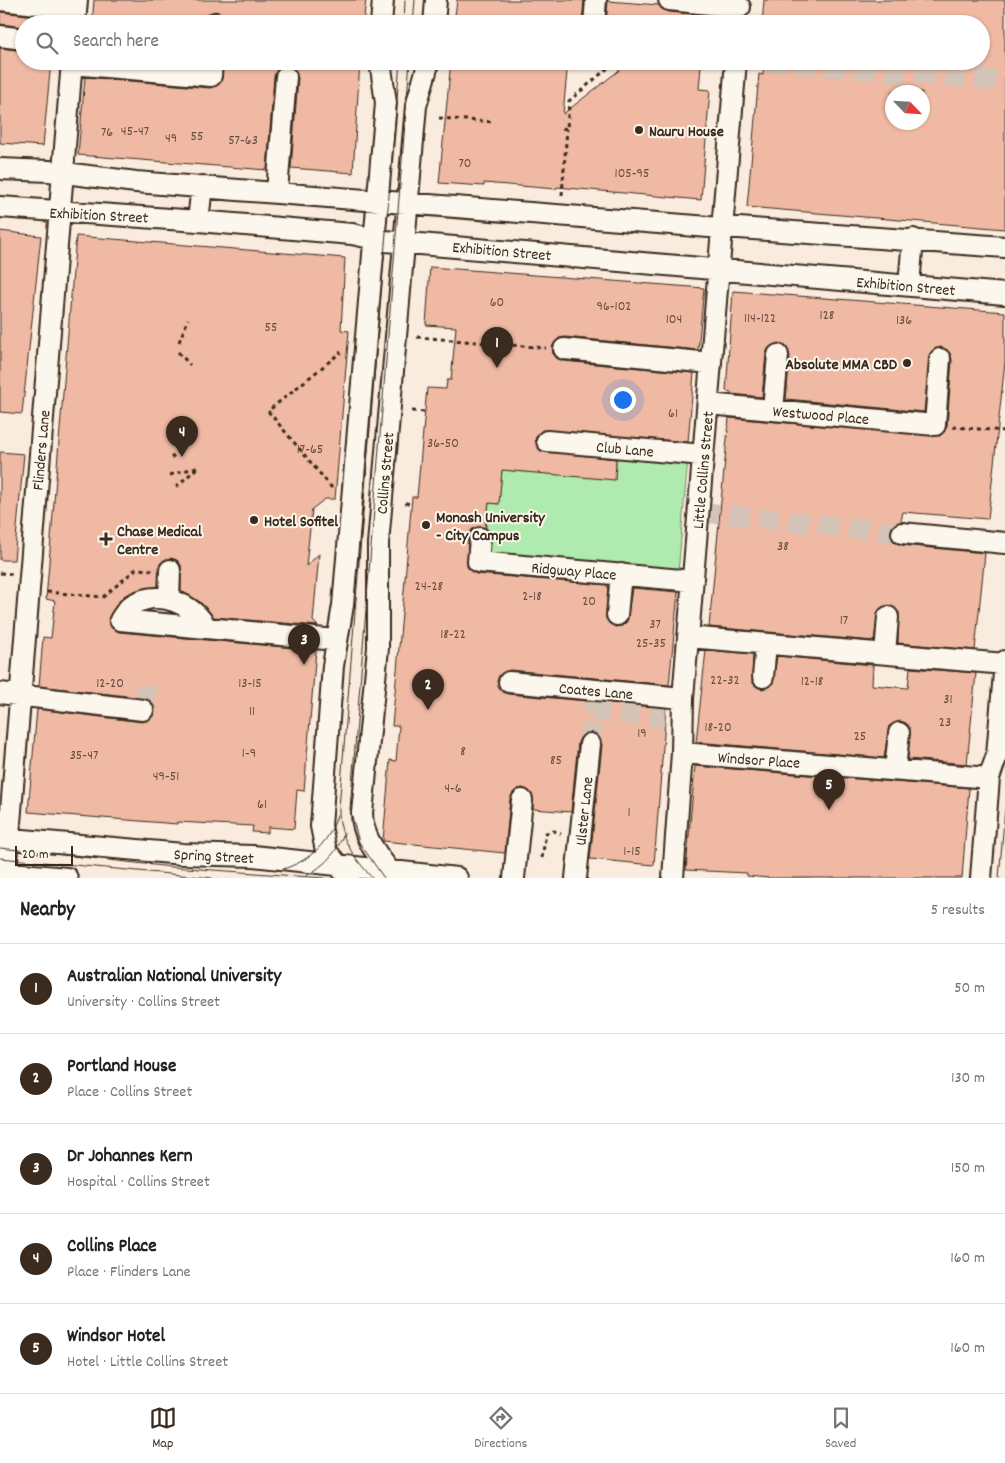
<!DOCTYPE html>
<meta charset="utf-8">
<style>
:root{--surface:#fff;--page:#f2f2f2;--text:#222;--muted:#767676;--line:#e0e0e0;--accent:#3b2a1e}
body{margin:0;font-family:Dekko,sans-serif;background:var(--page);color:var(--text)}
.compass{position:absolute;left:885px;top:85px;width:45px;height:45px;border-radius:50%;background:var(--surface);box-shadow:0 1px 4px #0004;rotate:115deg}
.scale{position:absolute;left:15px;bottom:12px;width:58px;box-sizing:border-box;padding-left:5px;border:2px solid #3b2a1e;border-top:0;font-size:14px;line-height:18px;white-space:nowrap;color:#3b2a1e;-webkit-text-stroke:4px #fbf7ec;paint-order:stroke}
.you{position:absolute;left:622px;top:399px;width:18px;height:18px;margin:-12px;border:4px solid #fff;border-radius:50%;background:#1a73e8;box-shadow:0 0 0 8px #1a73e833}
.badge{display:grid;place-items:center;width:32px;height:32px;border-radius:50%;background:var(--accent);color:#fff;font-size:16px;font-weight:700}
.pin{position:absolute;translate:-50% -41px;filter:drop-shadow(0 1px 2px #0008)}
.pin::after{content:'';position:absolute;top:26px;width:18px;height:15px;background:inherit;clip-path:polygon(0 0,100% 0,50% 100%)}
.list{margin:0;padding:0;list-style:none}
h2{display:flex;justify-content:space-between;align-items:center;height:65px;margin:0;padding:0 20px;font-size:21px}
h2 small{font-size:16px;font-weight:400;color:var(--muted)}
.list li{display:grid;grid-template-columns:32px 1fr auto;gap:15px;align-items:center;box-sizing:border-box;height:90px;padding:0 20px;border-top:1px solid var(--line)}
.list b{display:block;font-size:19px;white-space:nowrap}
.list p{margin:0;font-size:16px;white-space:nowrap;color:var(--muted)}
.list em{font-size:16px;font-style:normal;color:var(--muted)}
.icon{flex:none;width:28px;height:28px;fill:none;stroke:currentColor;stroke-width:2;stroke-linecap:round;stroke-linejoin:round}
.map{position:relative;flex:none;width:1005px;height:878px;overflow:hidden}
.search{position:absolute;background:var(--surface);box-shadow:0 1px 4px #0004;left:15px;right:15px;top:15px;height:55px;display:flex;align-items:center;gap:12px;box-sizing:border-box;padding:0 18px;border-radius:28px;color:var(--muted);font-size:19px}
.sheet{height:515px;background:var(--surface)}
nav{display:flex;justify-content:space-around;align-items:center;box-sizing:border-box;height:70px;border-top:1px solid var(--line);background:var(--surface);font-size:14px;color:var(--muted)}
nav a{display:grid;justify-items:center;gap:2px}
nav .on{color:var(--accent)}
.map>svg:first-child{display:block}
</style>
<div class="map">
<svg width="1005" height="878" viewBox="0 0 1005 878">
<rect width="100%" height="100%" fill="#f9ebdd"/>
<filter id="ink" filterUnits="userSpaceOnUse"><feTurbulence type="fractalNoise" baseFrequency=".02" numOctaves="2"/><feDisplacementMap in="SourceGraphic" scale="10" xChannelSelector="R" yChannelSelector="G"/><feConvolveMatrix kernelMatrix="1 2 1 2 8 2 1 2 1" color-interpolation-filters="sRGB"/></filter>
<g filter="url(#ink)">
<!-- green -->
<path fill="#afeaaf" stroke="#758a66" d="M617 452 688 458 678 573 483 557 489 503 499 504 502 470 615 479Z"/>
<!-- building -->
<path fill="#efb9a3" stroke="#3b2a1e" fill-rule="evenodd" d="M94 0H366L363 24H227L225 17 215 11 205 17 203 24H92Z
M457 0H584L582 24H454Z
M764 0H1005V229L747 207 759 74 763 75 764 61H981V24H762ZM892 92H922V122H892Z
M608 1 659 5 668 12 743 18V24H606Z
M0 12 64 19 63 24H24V27L0 24Z
M0 48 24 51V61H51L43 146 0 143Z
M224 61H360L353 173 291 168 298 78 293 68 286 65 277 70 274 76 267 170 78 155 85 77 210 88 221 82Z
M451 61H568L563 114 631 61 701 66 699 89 710 90 701 200 557 187 556 189 484 183V186L439 183Z
M0 231 41 236 22 414 0 412Z
M76 236 345 258 341 330 349 331 335 499H325L312 509 306 566 319 554 313 621 318 626 213 617 200 602 181 591V565L177 560 170 558 160 564 158 587 140 589 125 595 116 605 108 619 113 629 119 632 316 650 304 791 297 790 294 829 268 827V833L252 832 253 826 177 822V824L28 812 37 709 142 722 152 717 155 711 150 701 144 698 39 686 43 637 51 638 55 601 46 599Z
M430 267 704 288 698 350 565 337 559 338 552 347 553 354 563 361 694 373 688 442 542 430 537 435 535 440 541 451 616 459 615 480 502 470 499 504 489 503 485 528H475L468 537 467 567 476 574 608 585 606 619 615 627 622 626 627 621 632 588 678 592 669 685 510 670 500 675 497 681 502 691 508 694 666 708 654 865 590 859 602 745 597 735 591 732 585 733 578 742 571 812 533 809V796L529 791 523 788 517 789 510 799 505 853 383 841 390 760 396 761 399 726H392L404 591 412 497H417L427 388 446 389 447 380H451L456 327 426 325Z
M733 291 1005 312V362L988 519 903 512 901 521 893 526 890 532 895 542 901 545 985 553 975 650 898 643 899 612 889 605 882 607 878 611 874 641 709 627 729 418 940 436 947 426 952 360 950 353 941 347 934 349 930 353 924 412 786 399 790 356 785 346 779 343 769 348 766 353 762 397 731 394V392L726 391Z
M0 452 24 454 14 560H0Z
M706 650 753 654 752 682 757 687 762 689 773 683 777 656 873 665 872 685 908 688 910 668 976 673 967 764 908 759 910 729 906 723 900 721 889 726 884 758 696 742Z
M695 766 969 788 962 878H769L747 876V873L686 870Z"/>
<g fill="none" stroke-linecap="round" stroke-linejoin="round">
<!-- minor-tunnel -->
<path stroke="#d3c4b7" stroke-width="20" stroke-dasharray="20 10" stroke-linecap="butt" d="M766 61 1005 81
M699 512 902 533
M144 705 147 681
M590 744 593 711 665 718"/>
<defs>
<path id="minor" d="M0 0 65 7
M669 0 740 7
M75 24 77 0
M215 24V23
M381 24 383 0
M434 24 436 0
M594 24 596 0
M0 36 24 39
M72 64 211 76 212 61
M0 169 49 171 136 182 709 227 739 228 1005 247
M277 192 286 77
M0 207 198 221 352 234 385 241 1005 294
M198 221 202 186
M909 285 913 239
M564 349 711 363
M708 404 935 425 940 359
M773 410 778 355
M547 441 703 455
M902 533 1005 543
M480 538 478 562 693 581
M169 599 170 570
M617 615 621 574
M207 628C192 603 159 589 132 605 127 608 123 616 120 620L336 640
M688 637 1005 664
M885 654 888 617
M763 677 766 644
M509 682 683 698
M0 693 143 710
M682 753 989 778
M895 769 899 733
M0 838 183 854 253 856 457 878
M0 872 67 878
M6 872 72 61
M349 878 326 851 321 826 333 666 343 605 386 103 380 61
M395 878C380 858 362 839 362 813L378 648V544L416 106 429 61
M514 878 522 800
M576 878 590 744
M673 878 682 753 683 698 736 61
M981 878 989 778 997 755 1005 661"/>
</defs>
<!-- minor casing -->
<use href="#minor" stroke="#3b2a1e" stroke-width="24"/>
<!-- path -->
<path stroke="#3b2a1e" stroke-width="3" stroke-dasharray="4 4" stroke-linecap="butt" d="M439 118 493 122
M562 128 567 129 569 101 616 61
M562 195 567 129
M417 337 546 348
M179 342 188 319
M178 352 190 365
M412 411 425 412
M953 427 1005 431
M171 458 184 447
M170 475 197 467
M176 487 198 467
M332 488 268 411 341 352
M405 503 412 504
M0 573 13 574
M47 592 103 597 136 569 153 570
M542 858 546 833 554 831 561 834"/>
<!-- minor -->
<use href="#minor" stroke="#fbf7ec" stroke-width="20"/>
<!-- tram -->
<path stroke="#3b2a1e" stroke-width="1" d="M404 24 405 0
M413 24 415 0
M0 848 172 867 324 878
M0 858 212 878
M276 871C306 864 329 845 337 815
M306 876C324 866 337 853 344 833
M372 878C354 857 338 837 339 808L400 61
M384 878 359 842 350 809 410 61
M999 878 1005 809"/>
</g>
</g>
<!-- markers -->
<g fill="#3b2a1e" stroke="#fbf7ec" stroke-width="2">
<circle cx="639" cy="130" r="5"/>
<circle cx="907" cy="363" r="5"/>
<circle cx="254" cy="520" r="5"/>
<circle cx="426" cy="525" r="5"/>
<path d="M103.5 531.5h5v5h5v5h-5v5h-5v-5h-5v-5h5z"/>
</g>
<g text-anchor="middle" stroke-width="4" stroke-linejoin="round" paint-order="stroke">
<!-- number labels -->
<g font-size="14" fill="#684e3f">
<text x="135" y="135">45-47</text>
<text x="107" y="136">76</text>
<text x="197" y="140">55</text>
<text x="171" y="142">49</text>
<text x="243" y="144">57-63</text>
<text x="465" y="167">70</text>
<text x="632" y="177">105-95</text>
<text x="497" y="306">60</text>
<text x="614" y="310">96-102</text>
<text x="827" y="319">128</text>
<text x="760" y="322">114-122</text>
<text x="674" y="323">104</text>
<text x="904" y="324">136</text>
<text x="271" y="331">55</text>
<text x="673" y="417">61</text>
<text x="443" y="447">36-50</text>
<text x="310" y="453">17-65</text>
<text x="783" y="550">38</text>
<text x="429" y="590">24-28</text>
<text x="532" y="600">2-18</text>
<text x="589" y="605">20</text>
<text x="844" y="624">17</text>
<text x="655" y="628">37</text>
<text x="453" y="638">18-22</text>
<text x="651" y="647">25-35</text>
<text x="725" y="684">22-32</text>
<text x="812" y="685">12-18</text>
<text x="110" y="687">12-20</text>
<text x="250" y="687">13-15</text>
<text x="948" y="703">31</text>
<text x="252" y="715">11</text>
<text x="945" y="726">23</text>
<text x="718" y="731">18-20</text>
<text x="642" y="737">19</text>
<text x="860" y="740">25</text>
<text x="463" y="755">8</text>
<text x="249" y="757">1-9</text>
<text x="84" y="759">35-47</text>
<text x="556" y="764">85</text>
<text x="166" y="780">49-51</text>
<text x="453" y="792">4-6</text>
<text x="262" y="808">61</text>
<text x="629" y="816">1</text>
<text x="632" y="855">1-15</text>
</g>
<!-- poi labels -->
<g font-size="16" font-weight="bold" fill="#3b2a1e" stroke="#fbf7ec" text-anchor="start">
<text x="649" y="136">Nauru House</text>
<text x="897" y="369" text-anchor="end">Absolute MMA CBD</text>
<text x="436" y="522">Monash University<tspan x="436" dy="18">- City Campus</tspan></text>
<text x="264" y="526">Hotel Sofitel</text>
<text x="117" y="536">Chase Medical<tspan x="117" dy="18">Centre</tspan></text>
</g>
<!-- street labels -->
<g font-size="16" fill="#3b2a1e" stroke="#fbf7ec">
<text transform="translate(99 214) rotate(3)" y="6">Exhibition Street</text>
<text transform="translate(502 250) rotate(5)" y="6">Exhibition Street</text>
<text transform="translate(906 285) rotate(5)" y="6">Exhibition Street</text>
<text transform="translate(821 414) rotate(5)" y="6">Westwood Place</text>
<text transform="translate(625 448) rotate(5)" y="6">Club Lane</text>
<text transform="translate(40 450) rotate(-85)" y="6">Flinders Lane</text>
<text transform="translate(702 470) rotate(-85)" y="6">Little Collins Street</text>
<text transform="translate(384 473) rotate(-85)" y="6">Collins Street</text>
<text transform="translate(574 570) rotate(5)" y="6">Ridgway Place</text>
<text transform="translate(596 690) rotate(5)" y="6">Coates Lane</text>
<text transform="translate(759 759) rotate(4)" y="6">Windsor Place</text>
<text transform="translate(583 811) rotate(-84)" y="6">Ulster Lane</text>
<text transform="translate(214 855) rotate(3)" y="6">Spring Street</text>
</g>
</g>
</svg>
<svg class="compass" viewBox="-18 -18 36 36"><path d="M0-13l5 13h-10z" fill="#e53935"/><path d="M0 13l5-13h-10z" fill="#767676"/></svg>
<div class="scale">20 m</div>
<div class="you"></div>
<div class="pin badge" style="left:497px;top:368px">1</div>
<div class="pin badge" style="left:428px;top:710px">2</div>
<div class="pin badge" style="left:304px;top:665px">3</div>
<div class="pin badge" style="left:182px;top:457px">4</div>
<div class="pin badge" style="left:829px;top:810px">5</div>
<div class="search"><svg class="icon" aria-label="search" viewBox="0 0 24 24"><circle cx="10" cy="10" r="6"/><path d="M15 15l6 6"/></svg>Search here</div>
</div>
<section class="sheet">
<h2>Nearby<small>5 results</small></h2>
<ul class="list">
<li><span class="badge">1</span><div><b>Australian National University</b><p>University · Collins Street</p></div><em>50 m</em></li>
<li><span class="badge">2</span><div><b>Portland House</b><p>Place · Collins Street</p></div><em>130 m</em></li>
<li><span class="badge">3</span><div><b>Dr Johannes Kern</b><p>Hospital · Collins Street</p></div><em>150 m</em></li>
<li><span class="badge">4</span><div><b>Collins Place</b><p>Place · Flinders Lane</p></div><em>160 m</em></li>
<li><span class="badge">5</span><div><b>Windsor Hotel</b><p>Hotel · Little Collins Street</p></div><em>160 m</em></li>
</ul>
</section>
<nav>
<a class="on"><svg class="icon" aria-label="map" viewBox="0 0 24 24"><path d="M3 6l6-2 6 2 6-2v14l-6 2-6-2-6 2zM9 4v14M15 6v14"/></svg>Map</a>
<a><svg class="icon" aria-label="directions" viewBox="0 0 24 24"><path d="M12 3l9 9-9 9-9-9zM9 14v-3h6M13 9l2 2-2 2"/></svg>Directions</a>
<a><svg class="icon" aria-label="saved" viewBox="0 0 24 24"><path d="M7 4h10v16l-5-4-5 4z"/></svg>Saved</a>
</nav>
